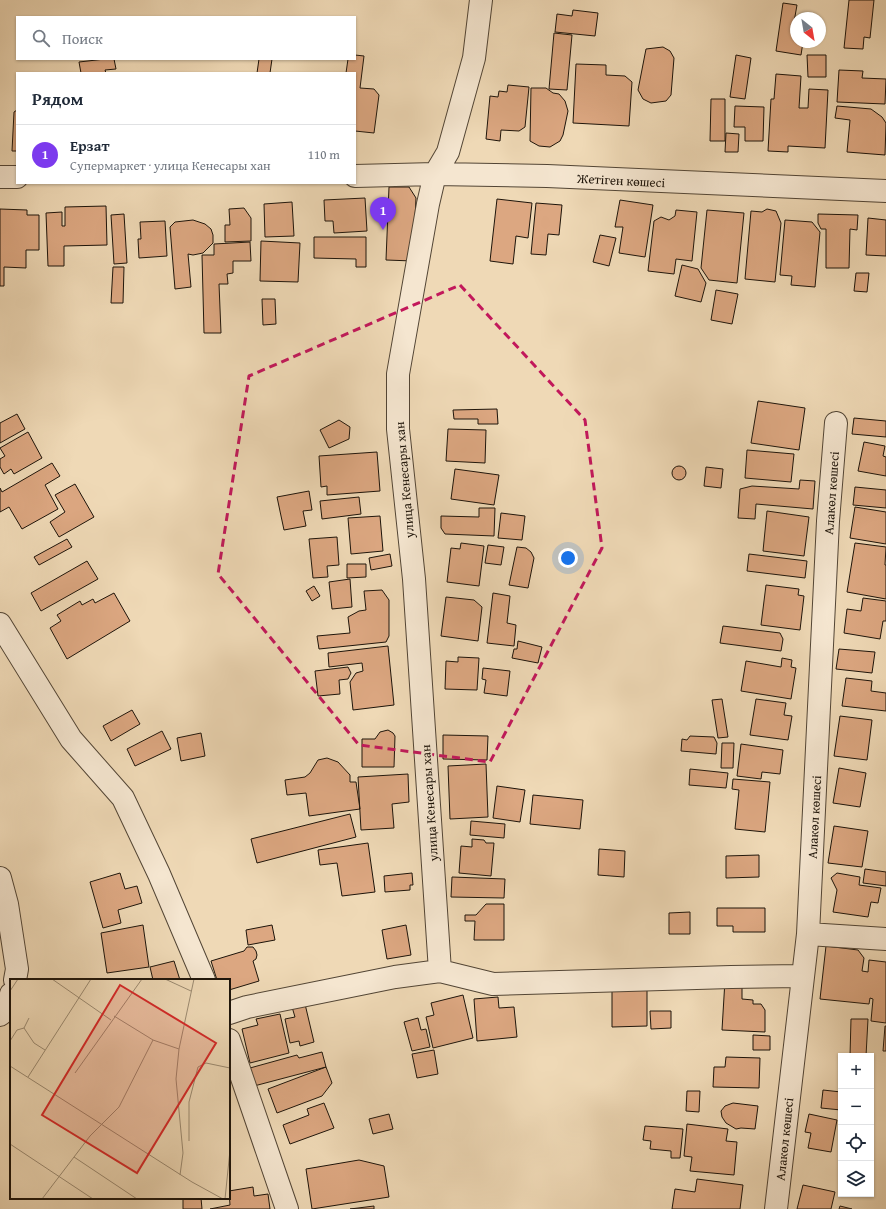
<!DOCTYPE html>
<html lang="ru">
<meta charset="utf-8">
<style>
:root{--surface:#fff;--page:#f6f6f7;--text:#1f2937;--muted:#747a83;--line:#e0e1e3;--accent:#7c3aed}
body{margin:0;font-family:"Gentium Book Plus",serif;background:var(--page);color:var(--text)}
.controls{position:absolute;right:12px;bottom:12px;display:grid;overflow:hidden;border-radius:0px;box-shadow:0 1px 3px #0004}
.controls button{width:36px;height:36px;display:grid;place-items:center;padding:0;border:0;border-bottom:1px solid var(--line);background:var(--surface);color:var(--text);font:20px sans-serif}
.compass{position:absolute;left:790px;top:12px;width:36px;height:36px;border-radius:50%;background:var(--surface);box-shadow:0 1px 3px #0004;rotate:149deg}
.you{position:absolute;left:568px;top:558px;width:14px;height:14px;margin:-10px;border:3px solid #fff;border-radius:50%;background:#1a73e8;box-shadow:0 0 0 6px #1a73e833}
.badge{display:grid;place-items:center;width:26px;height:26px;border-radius:50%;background:var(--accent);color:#fff;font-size:13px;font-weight:700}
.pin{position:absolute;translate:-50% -33px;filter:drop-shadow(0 1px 2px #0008)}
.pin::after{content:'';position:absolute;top:21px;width:14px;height:12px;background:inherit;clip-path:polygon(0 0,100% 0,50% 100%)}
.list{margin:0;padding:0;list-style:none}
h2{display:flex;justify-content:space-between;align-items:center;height:52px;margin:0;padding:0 16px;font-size:17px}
h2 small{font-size:13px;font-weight:400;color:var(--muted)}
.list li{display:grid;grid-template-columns:26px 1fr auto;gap:12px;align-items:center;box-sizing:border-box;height:60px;padding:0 16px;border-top:1px solid var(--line)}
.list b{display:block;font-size:15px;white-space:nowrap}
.list p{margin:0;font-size:13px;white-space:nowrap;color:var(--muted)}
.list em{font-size:13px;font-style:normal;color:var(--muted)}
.icon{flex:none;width:22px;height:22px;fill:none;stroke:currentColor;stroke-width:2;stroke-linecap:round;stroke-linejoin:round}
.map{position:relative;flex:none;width:886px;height:1209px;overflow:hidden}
.search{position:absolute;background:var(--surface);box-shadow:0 1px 3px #0004;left:16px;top:16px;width:340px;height:44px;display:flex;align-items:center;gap:10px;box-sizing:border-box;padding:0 14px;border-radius:0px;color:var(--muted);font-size:15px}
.panel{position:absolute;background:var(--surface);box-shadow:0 1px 3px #0004;left:16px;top:72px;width:340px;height:112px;border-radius:0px}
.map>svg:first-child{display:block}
</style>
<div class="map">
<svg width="886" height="1209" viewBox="0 0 886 1209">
<rect width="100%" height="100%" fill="#efd9b6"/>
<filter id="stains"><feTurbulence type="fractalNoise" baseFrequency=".005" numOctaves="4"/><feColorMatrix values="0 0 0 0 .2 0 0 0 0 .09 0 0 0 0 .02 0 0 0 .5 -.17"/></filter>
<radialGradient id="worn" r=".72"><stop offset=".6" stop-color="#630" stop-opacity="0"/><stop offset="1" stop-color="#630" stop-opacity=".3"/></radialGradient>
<!-- building -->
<path fill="#dca781" stroke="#1d140a" d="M849 0H874L870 38 864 37 863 49 844 48Z
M783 3 797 5 794 22H796V42H803L801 55 776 51Z
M573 10 598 13 595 36 555 32 557 14 572 16Z
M554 33 572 35 567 90 549 89Z
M663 47 670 51 674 58 671 95 666 101 651 103 643 99 638 90 646 49Z
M355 55 364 56 360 88 374 89 379 95 374 133 355 131V73H346L348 59H355Z
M736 55 751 58 745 99 730 97Z
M807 55H826V77H808Z
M105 59H114L116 69 105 70 106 73H81L79 62Z
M259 59H272L270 73H257Z
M576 64 606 65V75L625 76 632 82 629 126 573 123Z
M839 70 863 71 862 78 886 79 885 104 837 102Z
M776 74 801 76 799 108H808L809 89 828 90 825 148 788 146V152L768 151 771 99H774Z
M508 85 529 87 525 127 519 131 501 130 500 141 486 139 490 96 498 97 499 91 507 92Z
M531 88H546L553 93 559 94 565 101 568 111 563 135 560 141 550 147 539 146 530 141Z
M711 99H725V141H710Z
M735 106 764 107 763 141H745V127H734Z
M837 106 871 109 882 117 886 123 885 155 847 152 850 120 835 118Z
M17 110V151H12L14 112Z
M726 133 739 134 738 152H725Z
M389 187H409L416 198 413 261 386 260Z
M365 198 367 231 334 233 333 221H325L324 200Z
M497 199 532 203 528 238 516 236 513 264 490 261Z
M620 200 653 205 645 257 619 253 623 227H615Z
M292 202 294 236 265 237 264 204Z
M536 203 562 205 559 235 548 234 546 255 531 254Z
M106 206 107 245 64 246V266H48L46 213 62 212V226H65V207Z
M244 208 251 218V241L225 242V225H230L229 209Z
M0 209 27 210V215H39V250H26V268L4 267V286H0Z
M767 209 776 211 781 223 775 282 745 279 751 211 762 212Z
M676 210 697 212 692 261 676 259 674 274 648 271 654 221 661 217 669 220 675 216Z
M707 210 744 213 737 283 709 280 701 268Z
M124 214 127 263 114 264 111 215Z
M818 214 858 215 857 230 850 229 849 268H826V229H821L818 223Z
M868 218 886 220V256L866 255Z
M193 220 205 224 211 229 213 235V243L203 253 193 255 188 254 191 287 175 289 170 227 175 222Z
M785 220 812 222 820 232 815 287 791 285 792 276 780 275Z
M165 221 167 256 139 258 138 239H141L140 222Z
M600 235 616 238 609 266 593 262Z
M314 237H366V267H356V259L314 258Z
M261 241 300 243 298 282 260 281Z
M250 242 251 261H233V273L227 274 228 284H219L221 333H204L202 255H214V244Z
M682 265 698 269 706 283 701 302 675 296Z
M113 267H124L123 303H111Z
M856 273H869L867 292 854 291Z
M716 290 738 294 732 324 711 320Z
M262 299H275L276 324 263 325Z
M758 401 805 408 799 450 751 443Z
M497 409 498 424H478V419H454L453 410Z
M17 414 25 429 0 443V423Z
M854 418 886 421V437L852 434Z
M339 420 350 427 349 439 329 448 320 430Z
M448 429 486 430 485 463 446 461Z
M28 432 42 458 14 474 11 469 4 474 0 467V459L5 456 0 448Z
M864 442 885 446 883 456 886 457V476L858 471Z
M747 450 794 454 791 482 745 478Z
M377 452 380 491 327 495V486L321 487 319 456Z
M52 463 60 476 45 485 58 509 22 529 9 507 0 512V488L2 492Z
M672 473a7 7 0 1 1 14 0a7 7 0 1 1-14 0Z
M706 467 723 469 721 488 704 486Z
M455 469 499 475 494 505 451 499Z
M800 480 815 481 813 509 756 504 755 519 738 518 740 489 752 486 799 489Z
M75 484 94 517 59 537 50 522 65 512 55 495Z
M855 487 886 490V508L853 505Z
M309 491 312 510 303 511 306 526 284 530 277 497Z
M359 497 361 514 322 519 320 501Z
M855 507 886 512V544L850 538Z
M479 508H495L494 536 445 534 441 528V516L479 517Z
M767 511 809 517 804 556 763 551Z
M501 513 525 516 522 540 498 538Z
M380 516 383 551 351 554 348 518Z
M337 537 339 565 327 566 328 577 313 578 309 539Z
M67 539 72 547 39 565 34 557Z
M461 543 484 546 479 586 447 582 451 548 460 549Z
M855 543 886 547 885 565H886V599L847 592Z
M488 545 504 547 501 565 485 563Z
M517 547 526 548 531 552 534 558 528 588 509 585Z
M390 554 392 566 371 570 369 558Z
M749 554 807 561 805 578 747 571Z
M87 561 98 579 41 611 31 593Z
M347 564H366V577L347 578Z
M350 579 352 607 332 609 329 582Z
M766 585 799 589 798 595 804 596 800 630 761 625Z
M314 586 320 596 312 601 306 591Z
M382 590 389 600V636L386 642 319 649 317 636 350 633 348 617 359 611 366 610 364 591Z
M114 593 130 621 67 659 50 628 61 621 57 615 80 601 82 605 93 599 95 603Z
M493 593 510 596 507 623 516 625 514 646 487 643Z
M446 597 474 600 482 607 478 641 441 636Z
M863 598 886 601V621H883L880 639 844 633 847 609 861 611Z
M723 626 780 633 783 639 781 651 720 643Z
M518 641 542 647 538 663 512 658 514 649H517Z
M388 646 394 705 353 710 350 682 356 673 363 671 362 663 329 667 328 653Z
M839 649 875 652 872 673 836 669Z
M458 657 479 658 477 690 445 689 446 661 458 662Z
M782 658 792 660 791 667 796 668 791 699 741 691 746 661 781 667Z
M348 667 351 673 348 679 339 680 340 694 318 696 315 671Z
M483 668 510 671 507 696 484 693 486 680 482 679Z
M846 678 872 681 871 691 886 693V711L842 706Z
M722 699 728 737 718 738 712 700Z
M756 699 786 703 784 715 792 716 788 740 750 735Z
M132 710 140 724 111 741 103 726Z
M840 716 872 720 867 760 834 756Z
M388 730 393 733 395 736 394 767H362V739H375L380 732Z
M162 731 171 749 135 766 127 749Z
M201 733 205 756 181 761 177 738Z
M443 735 488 736 487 760 443 759Z
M690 736 714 737 717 743 716 754 681 751 682 739 687 740Z
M722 743H734L733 768H721Z
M741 744 783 750 780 774 762 772 761 779 737 776Z
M327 758 338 762 350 775V782H356L360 809 309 816 306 793 287 795 285 780 305 777 310 773 318 760Z
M486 764 488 817 450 819 448 766Z
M839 768 866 773 860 807 833 803Z
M690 769 728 773 726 788 689 785Z
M408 774 409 802 392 804 394 828 361 830 358 777Z
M733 779 770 782 765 832 735 829 739 790 732 789Z
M497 786 525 790 520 822 493 818Z
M533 795 583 800 580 829 530 824Z
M350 814 356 837 257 863 251 839Z
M471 821 505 824 504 838 470 835Z
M834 826 868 831 862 867 828 863Z
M472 839 484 840 486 843H494L491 876 459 873 461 846 472 847Z
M368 843 375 892 342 896 337 863 320 865 318 850Z
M599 849 625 851 624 877 598 875Z
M759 855V877L726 878V856Z
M865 869 886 872V886L863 883Z
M120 873 125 889 137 886 142 903 118 910 121 923 103 928 90 882Z
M412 873 413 885H410V890L385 892 384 876Z
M837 873 860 877 859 885 881 888 878 903 871 902 868 917 833 912 837 890 831 878Z
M452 877 505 879 504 898 451 897Z
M486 904H504V940H474L475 921H465V915H476Z
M717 908H765V932H733V926H717Z
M690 912V934H669V913Z
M143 925 149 967 107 973 101 933Z
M272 925 275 940 248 945 246 930Z
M406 925 411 955 387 959 382 930Z
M826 946 858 950 864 958 862 971 868 972 869 960 886 962V1023L871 1021 873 999 870 998 869 1004 820 999Z
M247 947H253L256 951 257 955 256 959 253 961 259 981 229 990V980H217L211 961 244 951Z
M174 961 180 980H153L150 967Z
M725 980 742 981V999L753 1000V1004H761L765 1010V1032L722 1030Z
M647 989V1026L612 1027V990Z
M463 995 473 1038 433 1048 426 1017 434 1015 431 1003Z
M498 997 499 1008 514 1007 517 1037 477 1041 474 999Z
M305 1004 314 1042 300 1046 299 1041 290 1043 285 1019 295 1017 292 1007Z
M650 1011H671V1028L651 1029Z
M280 1014 289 1053 250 1063 242 1029 258 1025 256 1019Z
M418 1018 421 1030 426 1029 430 1047 412 1051 404 1022Z
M851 1019H868L866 1056H850Z
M885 1026H886V1051H883Z
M753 1035 770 1036V1050H753Z
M434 1050 438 1074 417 1078 412 1054Z
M322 1052 326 1067 254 1086 250 1068 297 1055 299 1058Z
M726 1057 760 1058 759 1088 713 1087 714 1067H725Z
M326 1067 332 1083 322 1096 277 1113 268 1089Z
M823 1090 841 1092V1110L821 1108Z
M687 1091H700L699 1112 686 1111Z
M324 1103 334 1128 290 1144 283 1125 309 1115 307 1109Z
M733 1103 758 1106 755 1129 741 1128 736 1129 726 1123 722 1117 721 1111 725 1106Z
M389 1114 393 1129 373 1134 369 1119Z
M809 1114 837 1120 831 1152 808 1148 811 1133 805 1132Z
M687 1124 728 1129 726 1141 737 1142 734 1175 690 1171 692 1157 684 1156Z
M645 1126 683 1129 680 1158H671V1151L650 1149 651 1141 643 1140Z
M359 1160 384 1166 389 1197 312 1209 306 1169Z
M697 1179 743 1185 740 1209H672L675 1189 695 1192Z
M803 1185 835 1192 831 1209H797Z
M253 1187 254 1196 268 1194 270 1209H210L230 1205 229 1191Z
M183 1198H201L202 1209H183Z
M374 1206V1209H350Z
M840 1206 852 1209H839Z"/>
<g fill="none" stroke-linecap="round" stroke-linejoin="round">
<defs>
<path id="minor" d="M355 176 435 174 547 176 886 191
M0 177H17
M0 624 71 739 123 798 159 874 204 980
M0 878 7 904 17 969 15 980
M808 934 886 939
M440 971 414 579 398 429V374L428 204 435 174 448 152 474 58 481 0
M229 1013 247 1007 395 977 440 971 493 984 731 977 803 976
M0 1015 7 1009 11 994
M229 1040 287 1209
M776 1209 808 934 828 521 836 423"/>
</defs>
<!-- minor casing -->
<use href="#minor" stroke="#524535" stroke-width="24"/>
<!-- minor -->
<use href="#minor" stroke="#f5e6d0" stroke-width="22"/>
</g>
<!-- marked area -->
<path fill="none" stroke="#c2185b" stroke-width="3" stroke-dasharray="8 5" stroke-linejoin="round" d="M460 285 585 420 602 548 490 762 359 745 218 574 249 376Z"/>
<g text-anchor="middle" stroke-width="3.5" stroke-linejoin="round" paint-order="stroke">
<!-- street labels -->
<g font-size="13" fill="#1d140a" stroke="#f5e6d0">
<text transform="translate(621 180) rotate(3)" y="5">Жетіген көшесі</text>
<text transform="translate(404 480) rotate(-95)" y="5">улица Кенесары хан</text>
<text transform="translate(831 493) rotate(-86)" y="5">Алакөл көшесі</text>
<text transform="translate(429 803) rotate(-94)" y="5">улица Кенесары хан</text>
<text transform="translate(814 817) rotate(-87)" y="5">Алакөл көшесі</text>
<text transform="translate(784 1139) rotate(-84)" y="5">Алакөл көшесі</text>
</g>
</g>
<!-- overview -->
<g transform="translate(10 979)">
<rect width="220" height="220" fill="#efd9b6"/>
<path fill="none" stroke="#9b8a71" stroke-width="1" d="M42 0 101 41M155 0 181 12M0 12 8 0M104 37 143 61 169 70 166 100 173 174 170 196M19 39 14 49 24 64 35 71M0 62 7 51 14 49M169 70 184 0M0 87 182 203 213 220M65 94 132 0M18 98 81 0M179 162V123L188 88 196 84 220 89M0 165 83 220M64 178 127 220M32 220 80 157 109 128 143 61M215 220 220 171"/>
<path fill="#d62828" fill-opacity="0.15" stroke="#d62828" stroke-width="2" d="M110 6 206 64 127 194 32 136Z"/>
<rect width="220" height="220" fill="none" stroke="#1d140a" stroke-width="2"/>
</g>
<rect width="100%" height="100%" filter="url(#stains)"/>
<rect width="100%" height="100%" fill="url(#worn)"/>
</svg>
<div class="controls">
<button>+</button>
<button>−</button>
<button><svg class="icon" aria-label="locate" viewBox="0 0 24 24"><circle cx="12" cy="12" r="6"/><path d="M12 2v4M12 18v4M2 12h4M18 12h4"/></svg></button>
<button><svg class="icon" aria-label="layers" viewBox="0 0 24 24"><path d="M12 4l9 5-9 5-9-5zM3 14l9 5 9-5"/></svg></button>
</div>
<svg class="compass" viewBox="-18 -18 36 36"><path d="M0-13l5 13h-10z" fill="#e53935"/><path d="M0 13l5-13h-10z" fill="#747a83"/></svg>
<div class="you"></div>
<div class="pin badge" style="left:383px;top:230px">1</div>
<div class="search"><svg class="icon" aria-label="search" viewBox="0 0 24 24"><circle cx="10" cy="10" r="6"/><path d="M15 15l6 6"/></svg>Поиск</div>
<section class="panel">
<h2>Рядом<small></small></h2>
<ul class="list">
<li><span class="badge">1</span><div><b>Ерзат</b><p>Супермаркет · улица Кенесары хан</p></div><em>110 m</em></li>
</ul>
</section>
</div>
